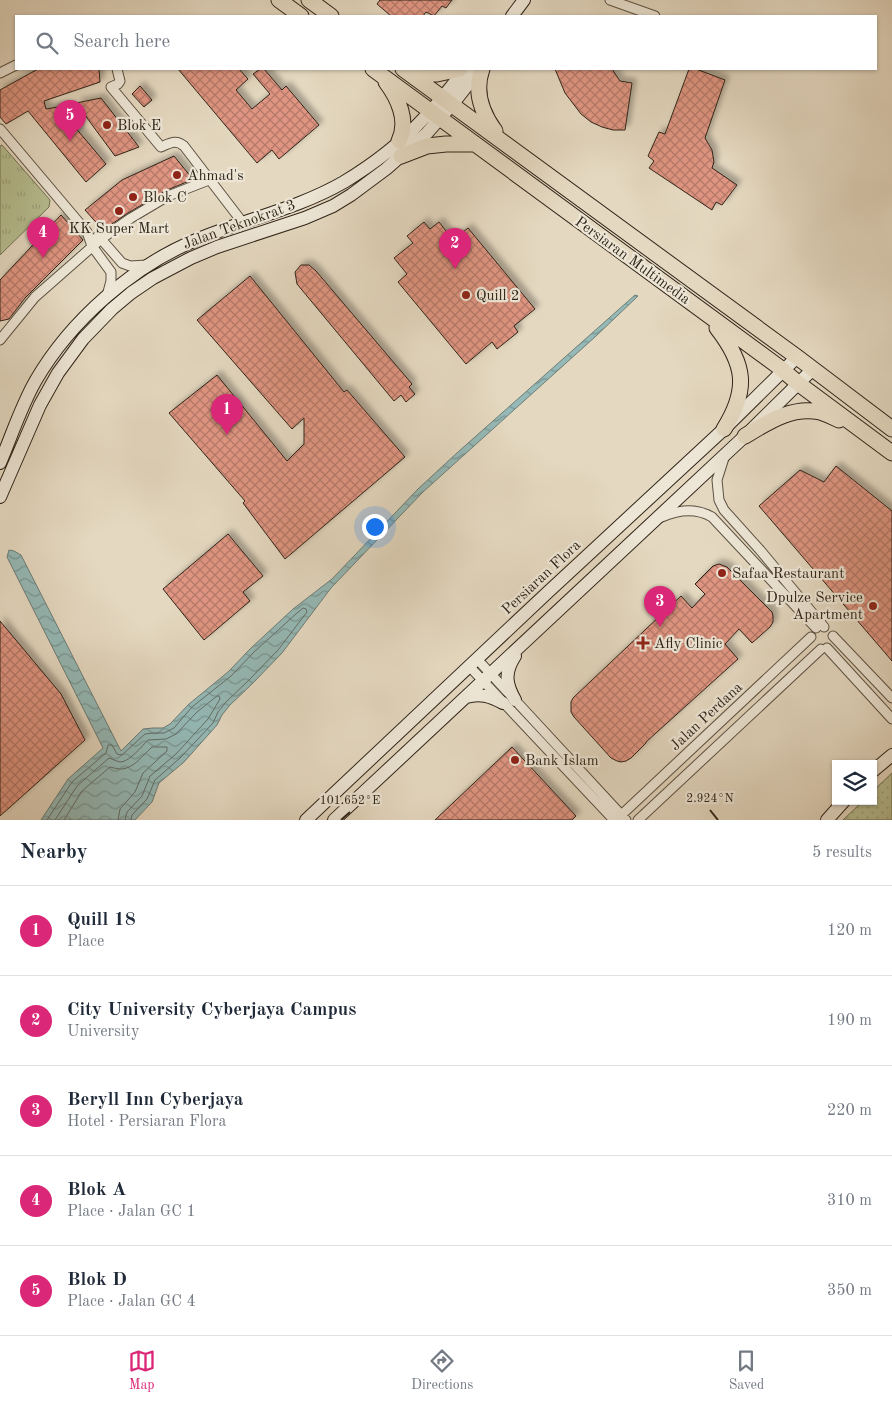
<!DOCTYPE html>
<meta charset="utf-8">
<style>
:root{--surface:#fff;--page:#f6f6f7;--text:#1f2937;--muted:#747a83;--line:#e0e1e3;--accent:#db2777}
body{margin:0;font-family:"Old Standard TT",serif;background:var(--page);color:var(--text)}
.controls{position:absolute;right:15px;bottom:15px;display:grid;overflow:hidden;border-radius:0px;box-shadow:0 1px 4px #0004}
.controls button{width:45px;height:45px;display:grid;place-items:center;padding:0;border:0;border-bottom:1px solid var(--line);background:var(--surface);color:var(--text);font:25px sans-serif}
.you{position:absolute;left:374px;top:526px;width:18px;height:18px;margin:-12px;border:4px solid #fff;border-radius:50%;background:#1a73e8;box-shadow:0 0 0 8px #1a73e833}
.badge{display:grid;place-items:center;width:32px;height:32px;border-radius:50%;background:var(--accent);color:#fff;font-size:16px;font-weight:700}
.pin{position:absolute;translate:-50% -41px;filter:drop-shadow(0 1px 2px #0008)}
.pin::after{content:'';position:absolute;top:26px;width:18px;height:15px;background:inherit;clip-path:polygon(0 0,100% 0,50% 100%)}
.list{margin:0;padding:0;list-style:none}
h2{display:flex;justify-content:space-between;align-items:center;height:65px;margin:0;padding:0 20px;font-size:21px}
h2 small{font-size:16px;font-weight:400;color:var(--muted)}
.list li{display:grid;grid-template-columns:32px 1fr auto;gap:15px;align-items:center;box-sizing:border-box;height:90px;padding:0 20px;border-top:1px solid var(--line)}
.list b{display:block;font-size:19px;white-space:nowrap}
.list p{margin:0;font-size:16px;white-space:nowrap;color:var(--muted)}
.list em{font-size:16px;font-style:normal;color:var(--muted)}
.icon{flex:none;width:28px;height:28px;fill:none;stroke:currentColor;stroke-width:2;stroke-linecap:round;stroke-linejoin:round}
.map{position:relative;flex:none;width:892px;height:820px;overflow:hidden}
.search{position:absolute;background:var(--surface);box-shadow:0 1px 4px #0004;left:15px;right:15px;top:15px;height:55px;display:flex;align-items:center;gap:12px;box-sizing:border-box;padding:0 18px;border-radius:0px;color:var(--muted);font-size:19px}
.sheet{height:515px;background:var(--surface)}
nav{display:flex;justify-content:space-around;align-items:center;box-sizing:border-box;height:70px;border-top:1px solid var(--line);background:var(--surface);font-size:14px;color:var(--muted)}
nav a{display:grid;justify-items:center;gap:2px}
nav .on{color:var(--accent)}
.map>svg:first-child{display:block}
</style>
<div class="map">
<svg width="892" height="820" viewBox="0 0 892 820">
<defs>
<pattern id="grass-tufts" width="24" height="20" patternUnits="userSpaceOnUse" patternTransform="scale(1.25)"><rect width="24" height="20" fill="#b6be91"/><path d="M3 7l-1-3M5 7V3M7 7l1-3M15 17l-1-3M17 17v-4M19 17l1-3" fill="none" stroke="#9da37c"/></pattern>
<pattern id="park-dots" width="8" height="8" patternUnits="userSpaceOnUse" patternTransform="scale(1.25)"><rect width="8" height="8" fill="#b6be91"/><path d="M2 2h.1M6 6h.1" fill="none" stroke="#9da37c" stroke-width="1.8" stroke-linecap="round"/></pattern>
<pattern id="water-waves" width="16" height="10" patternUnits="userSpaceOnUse" patternTransform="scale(1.25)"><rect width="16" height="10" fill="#95b9b6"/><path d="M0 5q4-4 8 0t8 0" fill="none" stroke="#7a9693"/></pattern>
<pattern id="building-cross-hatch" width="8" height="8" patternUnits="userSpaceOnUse" patternTransform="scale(1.25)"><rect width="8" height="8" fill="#df9581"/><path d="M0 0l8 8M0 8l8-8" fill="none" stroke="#b57969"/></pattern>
<filter id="shadow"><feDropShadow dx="4.5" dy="-4.5" stdDeviation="2.5" flood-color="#0004"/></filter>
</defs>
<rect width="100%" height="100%" fill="#e4d8c0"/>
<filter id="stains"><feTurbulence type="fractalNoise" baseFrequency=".004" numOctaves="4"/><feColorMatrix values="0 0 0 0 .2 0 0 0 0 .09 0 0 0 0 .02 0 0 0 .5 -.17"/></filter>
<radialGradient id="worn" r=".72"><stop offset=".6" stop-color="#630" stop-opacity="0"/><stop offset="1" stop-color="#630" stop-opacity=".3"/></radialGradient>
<!-- grass -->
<path fill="url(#grass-tufts)" stroke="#727154" d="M2 145 50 200 49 207 0 255V146Z"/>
<!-- park -->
<path fill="url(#park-dots)" stroke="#727154" d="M892 773V820H843L863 801H873V791Z"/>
<!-- water -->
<path fill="url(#water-waves)" stroke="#6c7d77" d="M635 295 638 296 596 336 423 492 331 588 282 653 252 684 230 705 222 715 217 725 184 762 159 783 152 802 135 820H41L68 779 103 748 7 557 9 550 14 551 21 555 121 751 143 729 153 728H163L170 724 189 704 228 672 250 649 293 609 332 579 418 489 458 452Z"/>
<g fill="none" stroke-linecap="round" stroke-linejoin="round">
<!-- shore -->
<path stroke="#626e67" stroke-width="1" d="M47 820 72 782 106 753 108 745H112L117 754 122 755 145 734 153 733H164L174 728 192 707 231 676 254 652 297 613 303 608 306 609 307 612 278 650 249 680 226 702 218 712 213 723 180 758 155 780 147 799 132 815 131 820
M55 820 77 786 109 758C113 759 117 762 121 762 130 761 142 746 148 740L166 739 176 734 197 712 217 696H219L220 699 208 719 176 754 150 776 142 796 127 812 125 820
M64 820 82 791 110 767C114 768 118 769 122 769 134 768 143 755 152 747H167V751L143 773 135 792 120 809 118 820"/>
</g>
<!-- building -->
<path fill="url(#building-cross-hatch)" stroke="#2f2418" filter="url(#shadow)" d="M380 0H452L446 8 442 6 434 16 426 12 423 16H391L377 4Z
M38 69H99L100 82 44 101 46 109 58 107 106 164 86 182 28 111 6 124 0 117V90Z
M178 69H239L248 79 236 90 252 109 270 94 253 74 260 69H264L282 90 286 86 319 125 279 159 272 150 257 163Z
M555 69H612L620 81 632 83 625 130H613L602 127 591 122 581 114 565 93Z
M689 69H696L725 80 705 138 712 150 714 162 712 168 737 185 722 205 716 202 712 210 649 168 654 161 648 156 659 132 665 134Z
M140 86 152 100 144 107 132 94Z
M101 98 139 147 115 156 76 103Z
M174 156 191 177 189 181 165 191 128 213 103 230 85 210 122 180Z
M61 215 83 240 25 298 9 319 0 321V280Z
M424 222 430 229 439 222 453 240 468 228 535 309 514 326 518 332 497 349 492 342 466 364 398 282 407 274 394 258 413 243 407 236Z
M301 265H309L316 271 412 384 409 387 415 394 406 402 401 395 394 401 297 284 295 272Z
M250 276 344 392 347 390 405 457 285 559 243 503 245 501 169 413 217 375 287 461 304 444V418L292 429 197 320Z
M836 466 892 511V661L759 506 800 470 824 482Z
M228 534 263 576 243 592 250 601 204 640 163 589Z
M719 564 727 567 772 612 773 616V622L770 627 752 643 739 629 725 644 738 659 646 742V743L631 758 626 761 621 762 617 761 611 758 574 717 571 712V702L573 698 681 596 692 608 705 594 695 584 713 566Z
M0 621 61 694 85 740 0 816Z
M512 747 576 816 572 820H435Z"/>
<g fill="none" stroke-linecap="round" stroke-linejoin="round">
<defs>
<path id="street" d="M610 0 655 16
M117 69 120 81 118 84 111 87 161 147C170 143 176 139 184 146L243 223
M0 73 16 65
M0 129 87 232 92 246 111 272V281L107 296
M97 237 101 239 122 263 130 266 147 265
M0 340 35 297 101 239 131 218 168 196 209 180
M724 458 717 480 719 500 724 510 760 550 824 627
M662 517C678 510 696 508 712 517L816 628
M833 636 892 698
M827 648 892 719
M477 659 626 820
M469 666 614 820
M616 820 811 637
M638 820 821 649"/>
<path id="secondary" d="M512 16 524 0
M0 463C12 435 21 406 36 380 71 320 133 266 196 240 246 219 297 209 344 182 372 165 402 142 424 118 439 103 452 85 466 69
M0 497 40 405 58 373 83 339 112 309 131 293 153 278 191 258 217 247 305 218 333 206 351 195 386 169 427 133 455 101 480 69
M515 656C504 673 506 684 515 700
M466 697C480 693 490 696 503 703
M873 771 892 755
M306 820 547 593 724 429 797 357
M334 820 745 436 813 369
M827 820 844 801"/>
<path id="primary" d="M279 0 301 16
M309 0 331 16
M373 69 779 367 799 384 892 453
M403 69 797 357 892 429
M482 69C474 91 482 113 495 131
M409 73 437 74 460 69
M386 82C398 98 409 121 399 141
M401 156 427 146 446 144H475
M717 328C745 364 749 389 724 429
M745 436C768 422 792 406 820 412 826 414 833 417 839 420"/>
</defs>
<!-- street casing -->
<use href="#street" stroke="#5c5142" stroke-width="11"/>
<!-- secondary casing -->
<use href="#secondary" stroke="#2f2418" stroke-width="14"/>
<!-- primary casing -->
<use href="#primary" stroke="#2f2418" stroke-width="17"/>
<!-- street -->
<use href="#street" stroke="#ede6d6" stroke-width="9"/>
<!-- secondary -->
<use href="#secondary" stroke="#ede6d6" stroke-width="12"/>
<!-- primary -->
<use href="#primary" stroke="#e4d8c0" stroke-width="15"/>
</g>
<!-- ticks -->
<path fill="none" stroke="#2f2418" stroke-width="2" d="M710 810 718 820M341 820 350 812"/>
<!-- markers -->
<g fill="#8f2418" stroke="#ede6d6" stroke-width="2">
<circle cx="107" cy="125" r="5"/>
<circle cx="177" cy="175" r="5"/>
<circle cx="133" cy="197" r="5"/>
<circle cx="119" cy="211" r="5"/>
<circle cx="466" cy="295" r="5"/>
<circle cx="722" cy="573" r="5"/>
<circle cx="873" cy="606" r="5"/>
<path d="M640.5 635.5h5v5h5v5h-5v5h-5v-5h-5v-5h5z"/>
<circle cx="515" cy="760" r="5"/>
</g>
<g text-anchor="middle" stroke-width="4.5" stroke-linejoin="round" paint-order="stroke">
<!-- poi labels -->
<g font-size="15" fill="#2f2418" stroke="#ede6d6" text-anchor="start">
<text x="117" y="130">Blok E</text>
<text x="187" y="180">Ahmad's</text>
<text x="143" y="202">Blok C</text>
<text x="119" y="233" text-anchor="middle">KK Super Mart</text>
<text x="476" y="300">Quill 2</text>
<text x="732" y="578">Safaa Restaurant</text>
<text x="863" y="602" text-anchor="end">Dpulze Service<tspan x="863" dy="17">Apartment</tspan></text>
<text x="654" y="648">Afly Clinic</text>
<text x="525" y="765">Bank Islam</text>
</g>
<!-- street labels -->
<g font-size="15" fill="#2f2418" stroke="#ede6d6">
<text transform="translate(239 224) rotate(-20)" y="5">Jalan Teknokrat 3</text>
<text transform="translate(633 260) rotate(36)" y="5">Persiaran Multimedia</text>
<text transform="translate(541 577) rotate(-43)" y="5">Persiaran Flora</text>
<text transform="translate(706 716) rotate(-43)" y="5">Jalan Perdana</text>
</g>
</g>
<g font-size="12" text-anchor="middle" fill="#2f2418" stroke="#ede6d6" stroke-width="4.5" stroke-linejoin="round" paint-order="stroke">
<text x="710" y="802">2.924°N</text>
<text x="350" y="804">101.652°E</text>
</g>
<rect width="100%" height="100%" filter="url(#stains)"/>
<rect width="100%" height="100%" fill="url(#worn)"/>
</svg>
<div class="controls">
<button><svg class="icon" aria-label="layers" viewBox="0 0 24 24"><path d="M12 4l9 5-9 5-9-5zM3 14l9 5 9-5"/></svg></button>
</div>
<div class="you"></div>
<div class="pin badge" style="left:227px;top:435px">1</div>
<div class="pin badge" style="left:455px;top:269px">2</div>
<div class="pin badge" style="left:660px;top:627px">3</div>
<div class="pin badge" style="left:43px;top:258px">4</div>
<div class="pin badge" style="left:70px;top:141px">5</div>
<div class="search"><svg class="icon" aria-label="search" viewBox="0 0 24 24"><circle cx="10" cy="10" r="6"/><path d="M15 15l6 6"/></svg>Search here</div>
</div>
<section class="sheet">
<h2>Nearby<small>5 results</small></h2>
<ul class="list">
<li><span class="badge">1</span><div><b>Quill 18</b><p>Place</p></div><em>120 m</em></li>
<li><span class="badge">2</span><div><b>City University Cyberjaya Campus</b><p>University</p></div><em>190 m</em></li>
<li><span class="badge">3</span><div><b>Beryll Inn Cyberjaya</b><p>Hotel · Persiaran Flora</p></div><em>220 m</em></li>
<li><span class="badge">4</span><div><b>Blok A</b><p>Place · Jalan GC 1</p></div><em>310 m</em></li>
<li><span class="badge">5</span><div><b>Blok D</b><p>Place · Jalan GC 4</p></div><em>350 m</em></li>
</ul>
</section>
<nav>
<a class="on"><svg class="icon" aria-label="map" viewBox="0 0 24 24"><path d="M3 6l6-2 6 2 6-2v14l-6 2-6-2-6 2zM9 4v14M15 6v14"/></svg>Map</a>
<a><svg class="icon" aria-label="directions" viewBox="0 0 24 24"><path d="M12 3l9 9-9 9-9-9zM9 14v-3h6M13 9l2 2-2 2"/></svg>Directions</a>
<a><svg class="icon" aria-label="saved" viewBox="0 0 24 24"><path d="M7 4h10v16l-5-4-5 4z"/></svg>Saved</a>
</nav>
